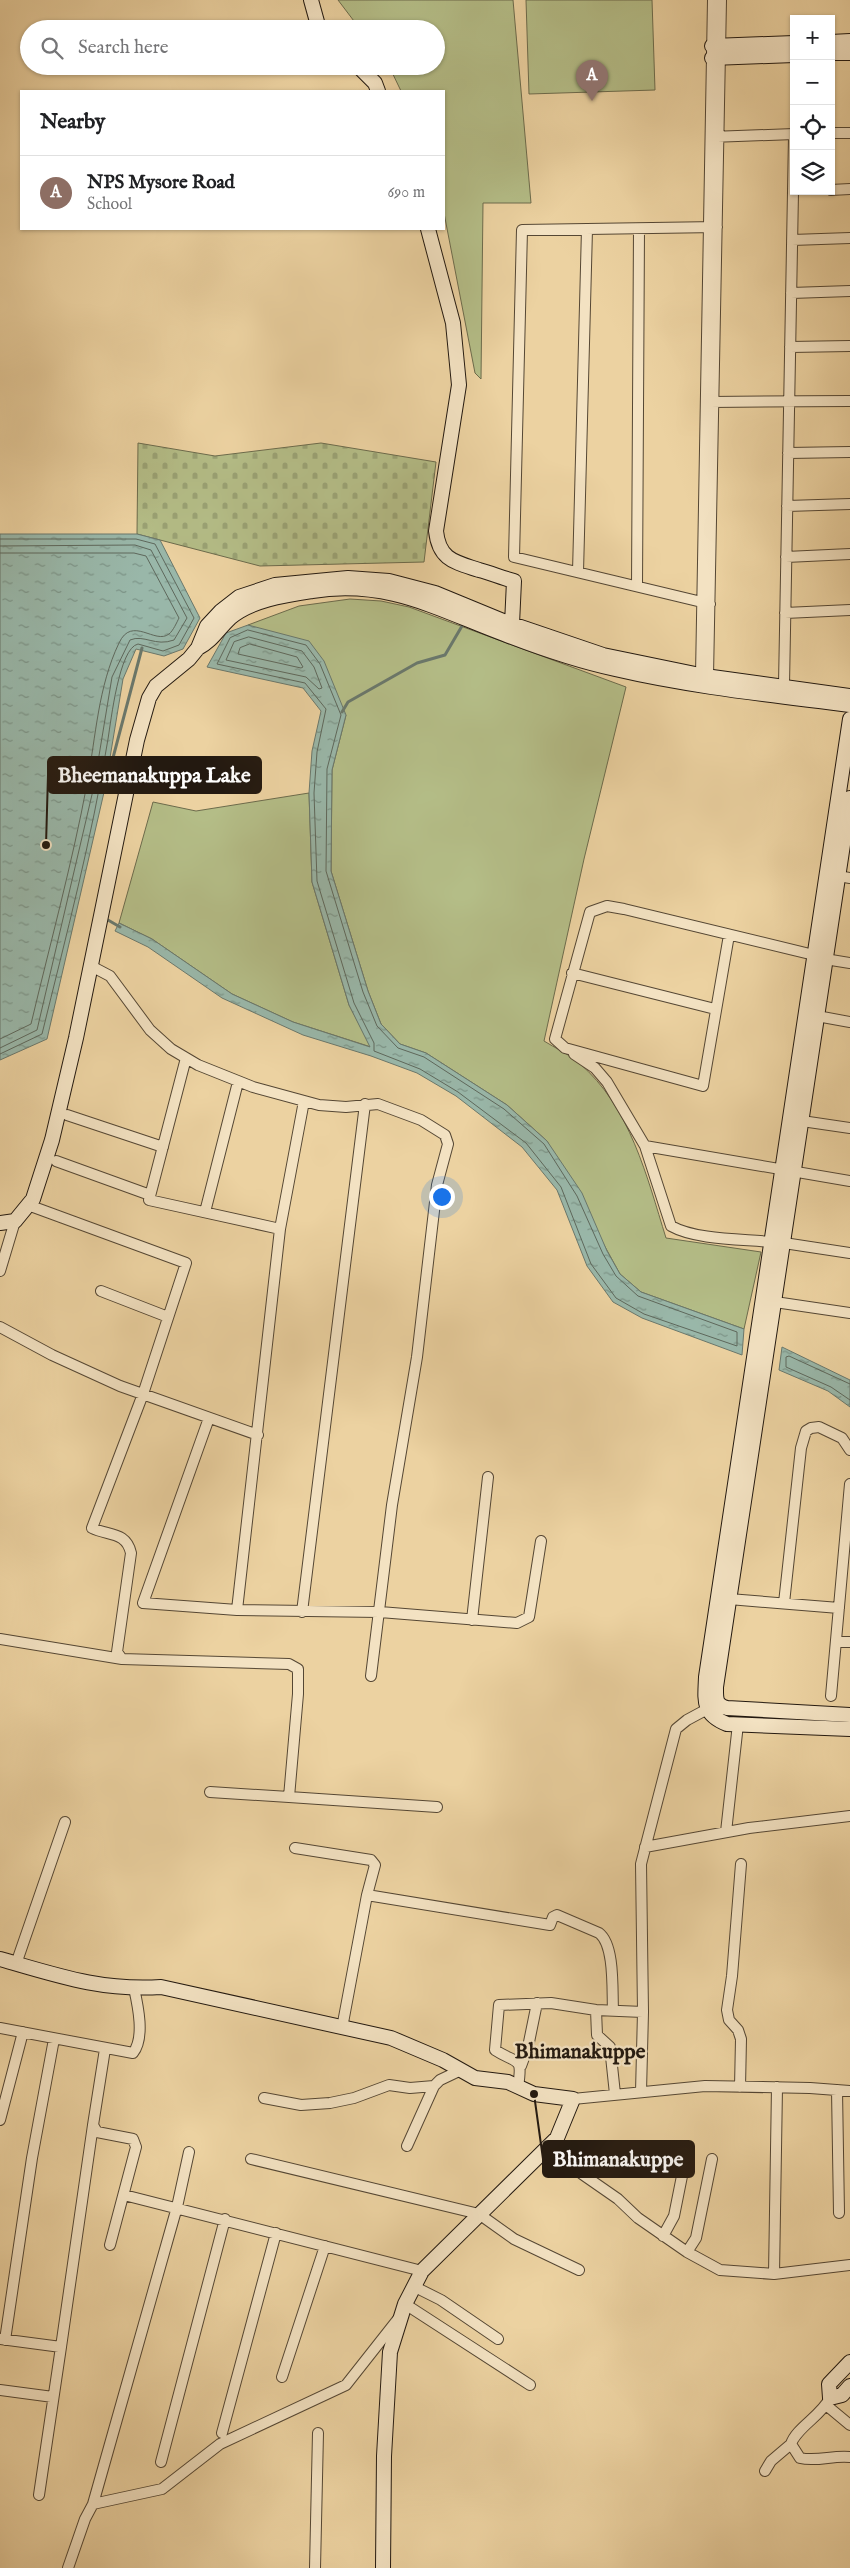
<!DOCTYPE html>
<meta charset="utf-8">
<style>
:root{--surface:#fff;--page:#f6f6f6;--text:#202124;--muted:#757577;--line:#e0e0e0;--accent:#b45309}
body{margin:0;font-family:"IM FELL English",serif;background:var(--page);color:var(--text)}
.controls{position:absolute;right:15px;top:15px;display:grid;overflow:hidden;border-radius:0px;box-shadow:0 1px 4px #0004}
.controls button{width:45px;height:45px;display:grid;place-items:center;padding:0;border:0;border-bottom:1px solid var(--line);background:var(--surface);color:var(--text);font:25px sans-serif}
.you{position:absolute;left:441px;top:1196px;width:18px;height:18px;margin:-12px;border:4px solid #fff;border-radius:50%;background:#1a73e8;box-shadow:0 0 0 8px #1a73e833}
.badge{display:grid;place-items:center;width:32px;height:32px;border-radius:50%;background:var(--accent);color:#fff;font-size:16px;font-weight:700}
.pin{position:absolute;translate:-50% -41px;filter:drop-shadow(0 1px 2px #0008)}
.pin::after{content:'';position:absolute;top:26px;width:18px;height:15px;background:inherit;clip-path:polygon(0 0,100% 0,50% 100%)}
.list{margin:0;padding:0;list-style:none}
h2{display:flex;justify-content:space-between;align-items:center;height:65px;margin:0;padding:0 20px;font-size:21px}
h2 small{font-size:16px;font-weight:400;color:var(--muted)}
.list li{display:grid;grid-template-columns:32px 1fr auto;gap:15px;align-items:center;box-sizing:border-box;height:75px;padding:0 20px;border-top:1px solid var(--line)}
.list b{display:block;font-size:19px;white-space:nowrap}
.list p{margin:0;font-size:16px;white-space:nowrap;color:var(--muted)}
.list em{font-size:16px;font-style:normal;color:var(--muted)}
.icon{flex:none;width:28px;height:28px;fill:none;stroke:currentColor;stroke-width:2;stroke-linecap:round;stroke-linejoin:round}
.map{position:relative;flex:none;width:850px;height:2568px;overflow:hidden}
.search{position:absolute;background:var(--surface);box-shadow:0 1px 4px #0004;left:20px;top:20px;width:425px;height:55px;display:flex;align-items:center;gap:12px;box-sizing:border-box;padding:0 18px;border-radius:28px;color:var(--muted);font-size:19px}
.panel{position:absolute;background:var(--surface);box-shadow:0 1px 4px #0004;left:20px;top:90px;width:425px;height:140px;border-radius:0px}
.map>svg:first-child{display:block}
</style>
<div class="map">
<svg width="850" height="2568" viewBox="0 0 850 2568">
<defs>
<pattern id="cemetery-stones" width="16" height="16" patternUnits="userSpaceOnUse" patternTransform="scale(1.25)"><rect width="16" height="16" fill="#b4bd87"/><path d="M2 7V4a2 2 0 0 1 4 0v3zM10 15v-3a2 2 0 0 1 4 0v3z" fill="#9aa274"/></pattern>
<pattern id="water-ripples" width="26" height="14" patternUnits="userSpaceOnUse" patternTransform="scale(1.25)"><rect width="26" height="14" fill="#99b7a9"/><path d="M2 4q2-2 4 0t4 0M15 11q2-2 4 0t4 0" fill="none" stroke="#7c9488"/></pattern>
</defs>
<rect width="100%" height="100%" fill="#ecd2a1"/>
<filter id="stains"><feTurbulence type="fractalNoise" baseFrequency=".004" numOctaves="4"/><feColorMatrix values="0 0 0 0 .2 0 0 0 0 .09 0 0 0 0 .02 0 0 0 .5 -.17"/></filter>
<radialGradient id="worn" r=".72"><stop offset=".6" stop-color="#630" stop-opacity="0"/><stop offset="1" stop-color="#630" stop-opacity=".3"/></radialGradient>
<!-- green -->
<path fill="#b4bd87" stroke="#6c6b4c" d="M338 0H513L531 203H483L481 379 475 373 444 213V91H401L389 66H436V29H360Z
M526 0H652L655 90 529 94Z
M350 599 381 601 409 607 626 687 584 859 544 1041C555 1048 569 1054 579 1063 630 1106 647 1177 666 1238L761 1252 744 1329 641 1292 620 1274 547 1141 507 1105 426 1053 400 1044 381 1024 368 991 331 871 332 770 346 715 248 625 299 606Z
M309 793 312 882 349 1005 371 1047 293 1022 232 994 152 939 119 923 153 802 196 811Z"/>
<!-- cemetery -->
<path fill="url(#cemetery-stones)" stroke="#6c6b4c" d="M138 443 215 456 321 443 436 462 424 562 260 566 137 534Z"/>
<!-- water -->
<path fill="url(#water-ripples)" stroke="#6a786c" d="M0 534H137L160 540 200 618 183 649 164 656 136 649 123 679 105 788 47 1039 0 1060Z
M248 625 309 641 324 661 346 715 332 770 331 871 368 991 381 1024 400 1044 426 1053 507 1105 547 1141 582 1193 607 1251 620 1274 641 1292 744 1329 742 1355 642 1318 613 1302 587 1266 557 1190 522 1147 456 1096 417 1073 371 1056 303 1035 222 998 148 947 115 931 119 923 152 939 232 994 293 1022 370 1047 349 1005 312 882 309 793 312 751 321 711 303 688 207 667 226 633Z
M782 1347 850 1380V1407L828 1391 779 1370Z"/>
<g fill="none" stroke-linecap="round" stroke-linejoin="round">
<!-- shore -->
<path stroke="#5e685c" stroke-width="1" d="M0 539H136L155 544 194 618 179 645 163 651 138 644C119 648 111 721 108 739 92 838 66 936 42 1034L0 1054
M0 546 135 545 151 550 187 618 174 640C155 647 144 634 130 640L112 677 94 786 37 1030 0 1048
M0 553H134L146 556 179 618C177 622 173 631 169 634 155 645 132 615 119 643 98 687 96 736 87 784 72 864 50 944 31 1024L0 1039
M248 630 306 645 320 664 341 715 327 769 326 871 363 992 377 1026 398 1048 424 1057 504 1109 544 1144 577 1196 603 1254 616 1276 638 1296 737 1332V1346L644 1314 616 1298 591 1264 561 1187 526 1143 458 1092 420 1069 374 1051V1043L354 1003 317 881 314 793 317 752 326 709 305 683 217 664 230 638Z
M249 637 302 651 314 667 322 688 319 689 306 677 226 660 234 642Z
M250 644 297 657 303 667 301 668 238 654 240 648Z
M850 1384 789 1356 786 1357V1367L831 1387 850 1400"/>
<!-- stream -->
<path stroke="#6a786c" stroke-width="3" d="M342 712 348 702 417 663 445 655 462 626
M105 788 142 648
M108 920 120 927"/>
<defs>
<path id="street" d="M831 133H850
M711 137 794 134
M831 190 850 189
M792 240 850 238
M791 293 850 291
M790 347 850 346
M709 402 850 401
M788 453 850 452
M787 506 850 504
M786 557 850 554
M578 572 587 229
M637 586 639 229
M710 604 514 557 522 230 717 227
M785 613 850 610
M701 675 713 0
M708 676 721 0
M784 685 794 137
M833 875 850 878
M729 935 703 1086 565 1048 555 1039 590 912 607 906 624 909 814 955
M825 959 850 963
M91 966 110 976 150 1030 171 1049 198 1065 253 1087 319 1105 346 1107 378 1104 421 1120 445 1135 448 1144 437 1185 417 1357 392 1505 371 1676
M572 973 715 1009
M817 1016 850 1022
M574 1054 595 1068 607 1082 645 1146 850 1181
M186 1058 149 1200 280 1229
M67 1115 163 1147
M802 1121 850 1128
M645 1146 671 1226C696 1240 742 1239 771 1242
M56 1161 150 1195
M28 1205 186 1263 143 1394 92 1528C108 1536 126 1531 131 1553L117 1652 122 1659 289 1664 298 1669V1694L289 1797 210 1792
M205 1212 238 1082
M784 1243 850 1253
M0 1271 15 1221
M101 1291 168 1317
M775 1302 850 1313
M0 1327 52 1355 120 1386 258 1435
M209 1418 143 1603 237 1610 380 1612 517 1623 529 1617 541 1541
M729 1599 839 1608
M784 1603 801 1448 806 1431 811 1428 819 1427 842 1438 850 1450
M237 1610 280 1229 304 1101
M302 1612 365 1104
M472 1620 488 1477
M0 1639 122 1659
M836 1642H850
M831 1696 850 1484
M289 1797 437 1807
M726 1832 738 1724
M645 1847 749 1828 850 1816
M295 1848 371 1860 375 1865 367 1895 342 2028
M367 1895 550 1925 553 1917 557 1915 599 1933C615 1945 612 1991 613 2010
M16 1964 65 1822
M596 2010 597 2035 610 2047 615 2094
M0 2028 133 2053C145 2038 138 2006 134 1988
M105 2049 93 2125 97 2132 133 2139 136 2147 110 2245
M521 2066 528 2047 537 2003
M518 2087C523 2055 518 2065 495 2050L499 2005 551 2003 596 2010 643 2012
M740 2087 741 2039 738 2030 729 2020 727 2010 732 1976 741 1864
M837 2090 839 2213
M641 2092 643 2012 641 1864 676 1729 687 1720 713 1706
M264 2098 301 2105 330 2103 354 2098 389 2085 410 2088 434 2086 440 2080 461 2070
M573 2099 705 2086 810 2088 850 2091
M0 2120 23 2032
M550 2145 582 2174 618 2199 638 2218 687 2252 720 2270 774 2274 850 2265
M407 2146 434 2086
M251 2159 479 2214 514 2239 579 2270
M124 2195 422 2271
M663 2236 674 2216 684 2166
M687 2252 696 2238 712 2159
M774 2274 777 2087
M413 2286 441 2300 498 2339
M405 2304 530 2385
M0 2339 61 2347 93 2125
M5 2340 32 2158 54 2039
M282 2377 325 2246
M0 2390 53 2397
M830 2398C821 2416 796 2428 791 2444L800 2458C817 2462 833 2455 850 2457
M826 2405 850 2425
M222 2433 276 2233
M161 2462 225 2219
M765 2471 771 2461 791 2444
M39 2495 61 2347
M93 2504 162 2489 220 2444 346 2385 398 2319
M68 2568 85 2519 93 2504 177 2207 189 2152
M315 2568 318 2433"/>
<path id="secondary" d="M311 0 319 29
M831 42 850 41
M712 46 794 43
M831 53H850
M712 58 794 55
M358 66 375 83 378 91
M428 229 453 323 459 385 436 531C439 560 455 562 479 570 491 573 502 578 514 581L512 624
M198 648C212 641 218 629 230 618 251 600 286 595 312 591 387 579 437 609 504 634 540 648 578 661 615 669 692 687 772 695 850 705
M850 719 706 1677C705 1701 702 1714 727 1724L850 1729
M850 798 716 1687C716 1698 715 1705 727 1708L850 1715
M0 1223 15 1221 33 1199 52 1140 76 1038 137 740 149 698 156 686 189 659 198 648 207 626 221 611 239 597 275 585 348 578 389 581 435 593 503 621 603 655 705 676 850 696
M0 1959C56 1975 101 1991 161 1987L391 2038 443 2060 475 2078 508 2082 534 2094 573 2099 557 2138 422 2271 405 2304 390 2352 384 2456 383 2568
M850 2362 829 2384 830 2398 842 2395 850 2386"/>
</defs>
<!-- street casing -->
<use href="#street" stroke="#554734" stroke-width="12"/>
<!-- secondary casing -->
<use href="#secondary" stroke="#231910" stroke-width="16"/>
<!-- street -->
<use href="#street" stroke="#f3e2c2" stroke-width="10"/>
<!-- secondary -->
<use href="#secondary" stroke="#f3e2c2" stroke-width="14"/>
</g>
<g text-anchor="middle" stroke-width="4.5" stroke-linejoin="round" paint-order="stroke">
<!-- neighbourhood labels -->
<g font-size="21" font-weight="bold" fill="#231910" stroke="#f3e2c2">
<text x="580" y="2058">Bhimanakuppe</text>
</g>
</g>
<!-- callouts -->
<path fill="none" stroke="#231910" stroke-width="2" d="M46 845L48 775M534 2094L543 2159"/>
<g fill="#231910" stroke="#f3e2c2" stroke-width="2">
<circle cx="46" cy="845" r="5"/>
<circle cx="534" cy="2094" r="5"/>
</g>
<g fill="#231910" stroke="#231910" stroke-width="2">
<rect x="48" y="757" width="213" height="36" rx="5"/>
<rect x="543" y="2141" width="151" height="36" rx="5"/>
</g>
<g font-size="21" text-anchor="middle" font-weight="bold" fill="#fff">
<text x="154" y="782">Bheemanakuppa Lake</text>
<text x="618" y="2166">Bhimanakuppe</text>
</g>
<rect width="100%" height="100%" filter="url(#stains)"/>
<rect width="100%" height="100%" fill="url(#worn)"/>
</svg>
<div class="controls">
<button>+</button>
<button>−</button>
<button><svg class="icon" aria-label="locate" viewBox="0 0 24 24"><circle cx="12" cy="12" r="6"/><path d="M12 2v4M12 18v4M2 12h4M18 12h4"/></svg></button>
<button><svg class="icon" aria-label="layers" viewBox="0 0 24 24"><path d="M12 4l9 5-9 5-9-5zM3 14l9 5 9-5"/></svg></button>
</div>
<div class="you"></div>
<div class="pin badge" style="left:592px;top:101px;background:#8d6e63">A</div>
<div class="search"><svg class="icon" aria-label="search" viewBox="0 0 24 24"><circle cx="10" cy="10" r="6"/><path d="M15 15l6 6"/></svg>Search here</div>
<section class="panel">
<h2>Nearby<small></small></h2>
<ul class="list">
<li><span class="badge" style="background:#8d6e63">A</span><div><b>NPS Mysore Road</b><p>School</p></div><em>690 m</em></li>
</ul>
</section>
</div>
